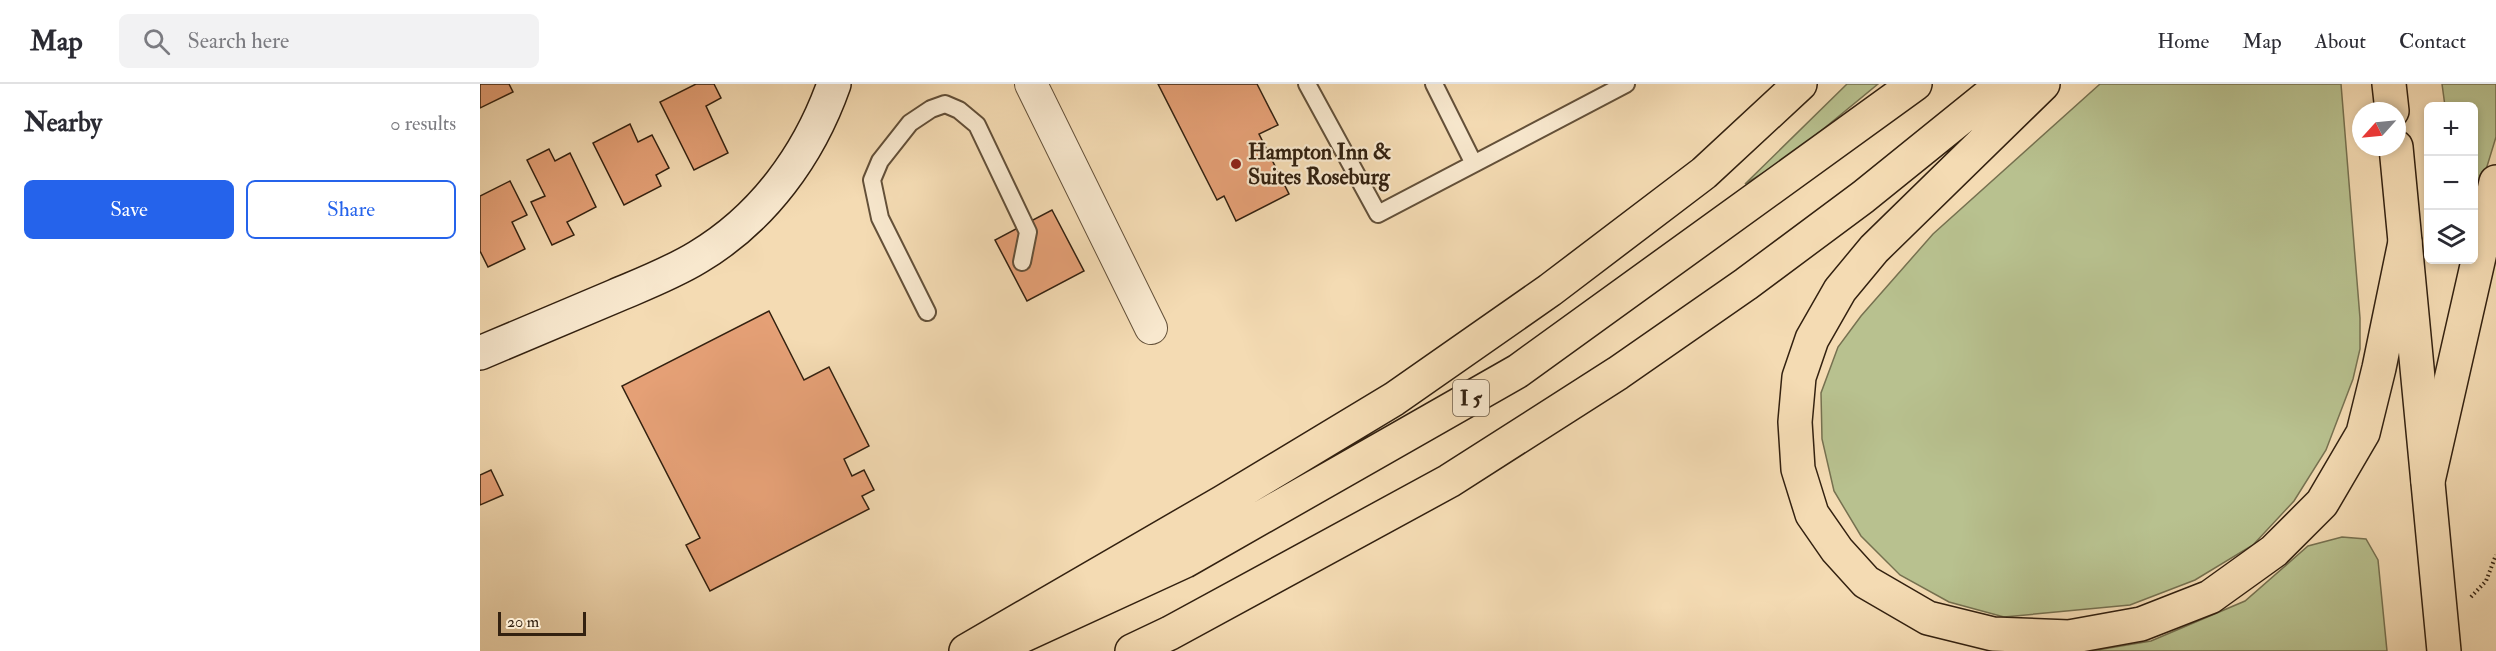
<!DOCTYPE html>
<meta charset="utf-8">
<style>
:root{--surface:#fff;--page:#f2f2f3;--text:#2b2b33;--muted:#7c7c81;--line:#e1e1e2;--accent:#2563eb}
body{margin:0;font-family:"IM FELL Double Pica",serif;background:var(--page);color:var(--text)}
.controls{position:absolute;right:18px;top:18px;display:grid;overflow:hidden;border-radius:9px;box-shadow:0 3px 9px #0003}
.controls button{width:54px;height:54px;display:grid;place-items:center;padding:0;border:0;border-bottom:2px solid var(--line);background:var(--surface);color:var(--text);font:30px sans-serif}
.compass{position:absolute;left:1872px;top:18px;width:54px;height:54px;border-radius:50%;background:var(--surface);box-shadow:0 3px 9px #0003;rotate:243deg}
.scale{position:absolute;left:18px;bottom:15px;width:88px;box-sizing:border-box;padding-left:6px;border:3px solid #332110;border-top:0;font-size:16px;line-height:21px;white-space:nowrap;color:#332110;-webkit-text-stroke:4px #f8e8ce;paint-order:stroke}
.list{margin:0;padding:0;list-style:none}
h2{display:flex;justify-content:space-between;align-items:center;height:78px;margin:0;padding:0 24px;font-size:26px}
h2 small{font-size:20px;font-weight:400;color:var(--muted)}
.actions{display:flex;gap:12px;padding:18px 24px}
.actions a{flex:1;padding:14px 0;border:2px solid var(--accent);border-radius:9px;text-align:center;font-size:21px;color:var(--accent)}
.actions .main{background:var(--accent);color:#fff}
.icon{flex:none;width:33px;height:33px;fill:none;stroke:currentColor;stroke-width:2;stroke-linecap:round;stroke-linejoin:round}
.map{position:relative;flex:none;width:2016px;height:567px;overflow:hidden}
header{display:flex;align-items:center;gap:36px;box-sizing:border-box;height:84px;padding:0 30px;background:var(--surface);border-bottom:2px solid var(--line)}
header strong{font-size:28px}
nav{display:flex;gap:33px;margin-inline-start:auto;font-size:21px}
.search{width:420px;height:54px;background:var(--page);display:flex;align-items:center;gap:15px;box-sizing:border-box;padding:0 21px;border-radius:9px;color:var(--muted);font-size:22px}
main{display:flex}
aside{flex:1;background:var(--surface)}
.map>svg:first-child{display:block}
</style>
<header>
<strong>Map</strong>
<div class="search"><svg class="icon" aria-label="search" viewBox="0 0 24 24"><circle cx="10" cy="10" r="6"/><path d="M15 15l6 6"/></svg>Search here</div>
<nav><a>Home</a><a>Map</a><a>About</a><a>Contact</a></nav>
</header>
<main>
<aside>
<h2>Nearby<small>0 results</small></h2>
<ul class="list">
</ul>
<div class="actions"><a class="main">Save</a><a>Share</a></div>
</aside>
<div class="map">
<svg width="2016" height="567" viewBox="0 0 2016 567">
<rect width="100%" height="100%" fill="#f4dbb3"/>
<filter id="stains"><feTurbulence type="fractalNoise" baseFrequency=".00333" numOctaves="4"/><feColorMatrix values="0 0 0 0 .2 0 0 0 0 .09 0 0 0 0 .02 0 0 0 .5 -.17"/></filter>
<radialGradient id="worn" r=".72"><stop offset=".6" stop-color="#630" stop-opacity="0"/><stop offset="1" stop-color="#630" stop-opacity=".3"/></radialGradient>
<!-- green -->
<path fill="#b8c18f" stroke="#767150" stroke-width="1.5" d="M1367 0H1398L1308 74 1265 100Z
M1620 0H1861L1880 234V265L1873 295 1846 366 1814 417 1773 461 1715 496 1650 521 1524 533 1469 518 1420 491 1381 452 1354 407 1342 355 1341 309 1358 263 1381 232 1453 150Z
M1962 0H2016V53L1994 125V22H1965Z
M1862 453 1886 455 1898 476 1907 567H1611L1671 557 1765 517 1828 462Z"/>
<!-- building -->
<path fill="#e5a076" stroke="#332110" stroke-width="1.5" d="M0 0H29L33 8 0 24Z
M216 0H234L241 14 226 22 248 69 214 86 180 18Z
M678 0H777L798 41 779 50 809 110 756 137 744 112 737 116Z
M150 40 158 58 172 51 189 84 176 91 181 102 144 121 113 59Z
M69 65 75 77 90 69 116 123 87 138 94 151 72 161 51 118 65 112 47 76Z
M30 97 47 131 32 138 45 165 8 183 0 167V112Z
M572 126 604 187 547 217 515 156Z
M289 227 324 296 349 283 389 362 364 375 372 392 384 386 394 406 382 412 389 425 230 507 206 461 220 454 142 302Z
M11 386 23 411 0 421V391Z"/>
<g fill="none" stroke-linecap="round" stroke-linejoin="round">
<defs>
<path id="lane" d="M827 0 898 130 1146 0
M954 0 993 78
M447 228 400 134 392 96 400 77 430 39 451 25 465 20 479 26 497 41 548 148 542 178"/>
<path id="street" d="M551 0 671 244"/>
<path id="secondary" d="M0 269C45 250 90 231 135 212 163 200 192 189 218 173 283 134 329 71 354 0"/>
<path id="primary" d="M1909 0 1912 27
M1916 63 1964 567"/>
<path id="highway" d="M1563 0 1394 165 1360 206 1332 255 1319 293 1315 338 1318 385 1332 430 1357 466 1386 498 1448 534 1513 550 1589 553 1661 540 1730 513 1794 467 1842 419 1883 349 1899 284 1925 158
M1948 397 2016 98
M486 567 743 418 914 315 1070 206 1224 89 1320 0
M509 567 705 477 1038 287 1435 0
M652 567 690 549 969 397 1138 289 1266 200 1383 113 1523 0"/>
</defs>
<!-- lane casing -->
<use href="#lane" stroke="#635039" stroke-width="20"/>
<!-- street casing -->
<use href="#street" stroke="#635039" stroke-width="34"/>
<!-- secondary casing -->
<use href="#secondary" stroke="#332110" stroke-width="36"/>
<!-- primary casing -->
<use href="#primary" stroke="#332110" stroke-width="36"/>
<!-- highway casing -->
<use href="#highway" stroke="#332110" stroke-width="36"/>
<!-- path -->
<path stroke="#332110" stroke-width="4" stroke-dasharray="1.5 3" stroke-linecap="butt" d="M1991 513 2006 497 2016 471"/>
<!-- lane -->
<use href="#lane" stroke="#f8e8ce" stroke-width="16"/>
<!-- street -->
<use href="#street" stroke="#f8e8ce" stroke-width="32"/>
<!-- secondary -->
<use href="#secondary" stroke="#f8e8ce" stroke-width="33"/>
<!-- primary -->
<use href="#primary" stroke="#f4dbb3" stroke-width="33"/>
<!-- highway -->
<use href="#highway" stroke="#f4dbb3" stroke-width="33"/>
</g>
<!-- markers -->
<circle fill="#8f2418" stroke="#f8e8ce" stroke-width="2" cx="756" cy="80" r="6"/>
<g text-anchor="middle" stroke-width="4.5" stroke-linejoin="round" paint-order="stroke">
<!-- shield labels -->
<rect fill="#f8e8ce" stroke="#6e5d49" stroke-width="1.5" x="973" y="296" width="36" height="36" rx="4.5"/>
<g font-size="21" font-weight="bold" fill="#332110">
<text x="991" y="321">I 5</text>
</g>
<!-- poi labels -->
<g font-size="22" font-weight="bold" fill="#332110" stroke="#f8e8ce" text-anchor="start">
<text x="768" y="75">Hampton Inn &amp;<tspan x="768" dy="25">Suites Roseburg</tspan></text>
</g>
</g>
<rect width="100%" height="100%" filter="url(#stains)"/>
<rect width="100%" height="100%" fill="url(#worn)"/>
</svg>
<div class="controls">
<button>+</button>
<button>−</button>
<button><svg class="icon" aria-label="layers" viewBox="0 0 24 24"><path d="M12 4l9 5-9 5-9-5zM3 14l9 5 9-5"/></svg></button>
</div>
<svg class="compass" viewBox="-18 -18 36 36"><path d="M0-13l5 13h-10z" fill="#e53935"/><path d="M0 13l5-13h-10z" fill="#7c7c81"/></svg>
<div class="scale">20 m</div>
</div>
</main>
